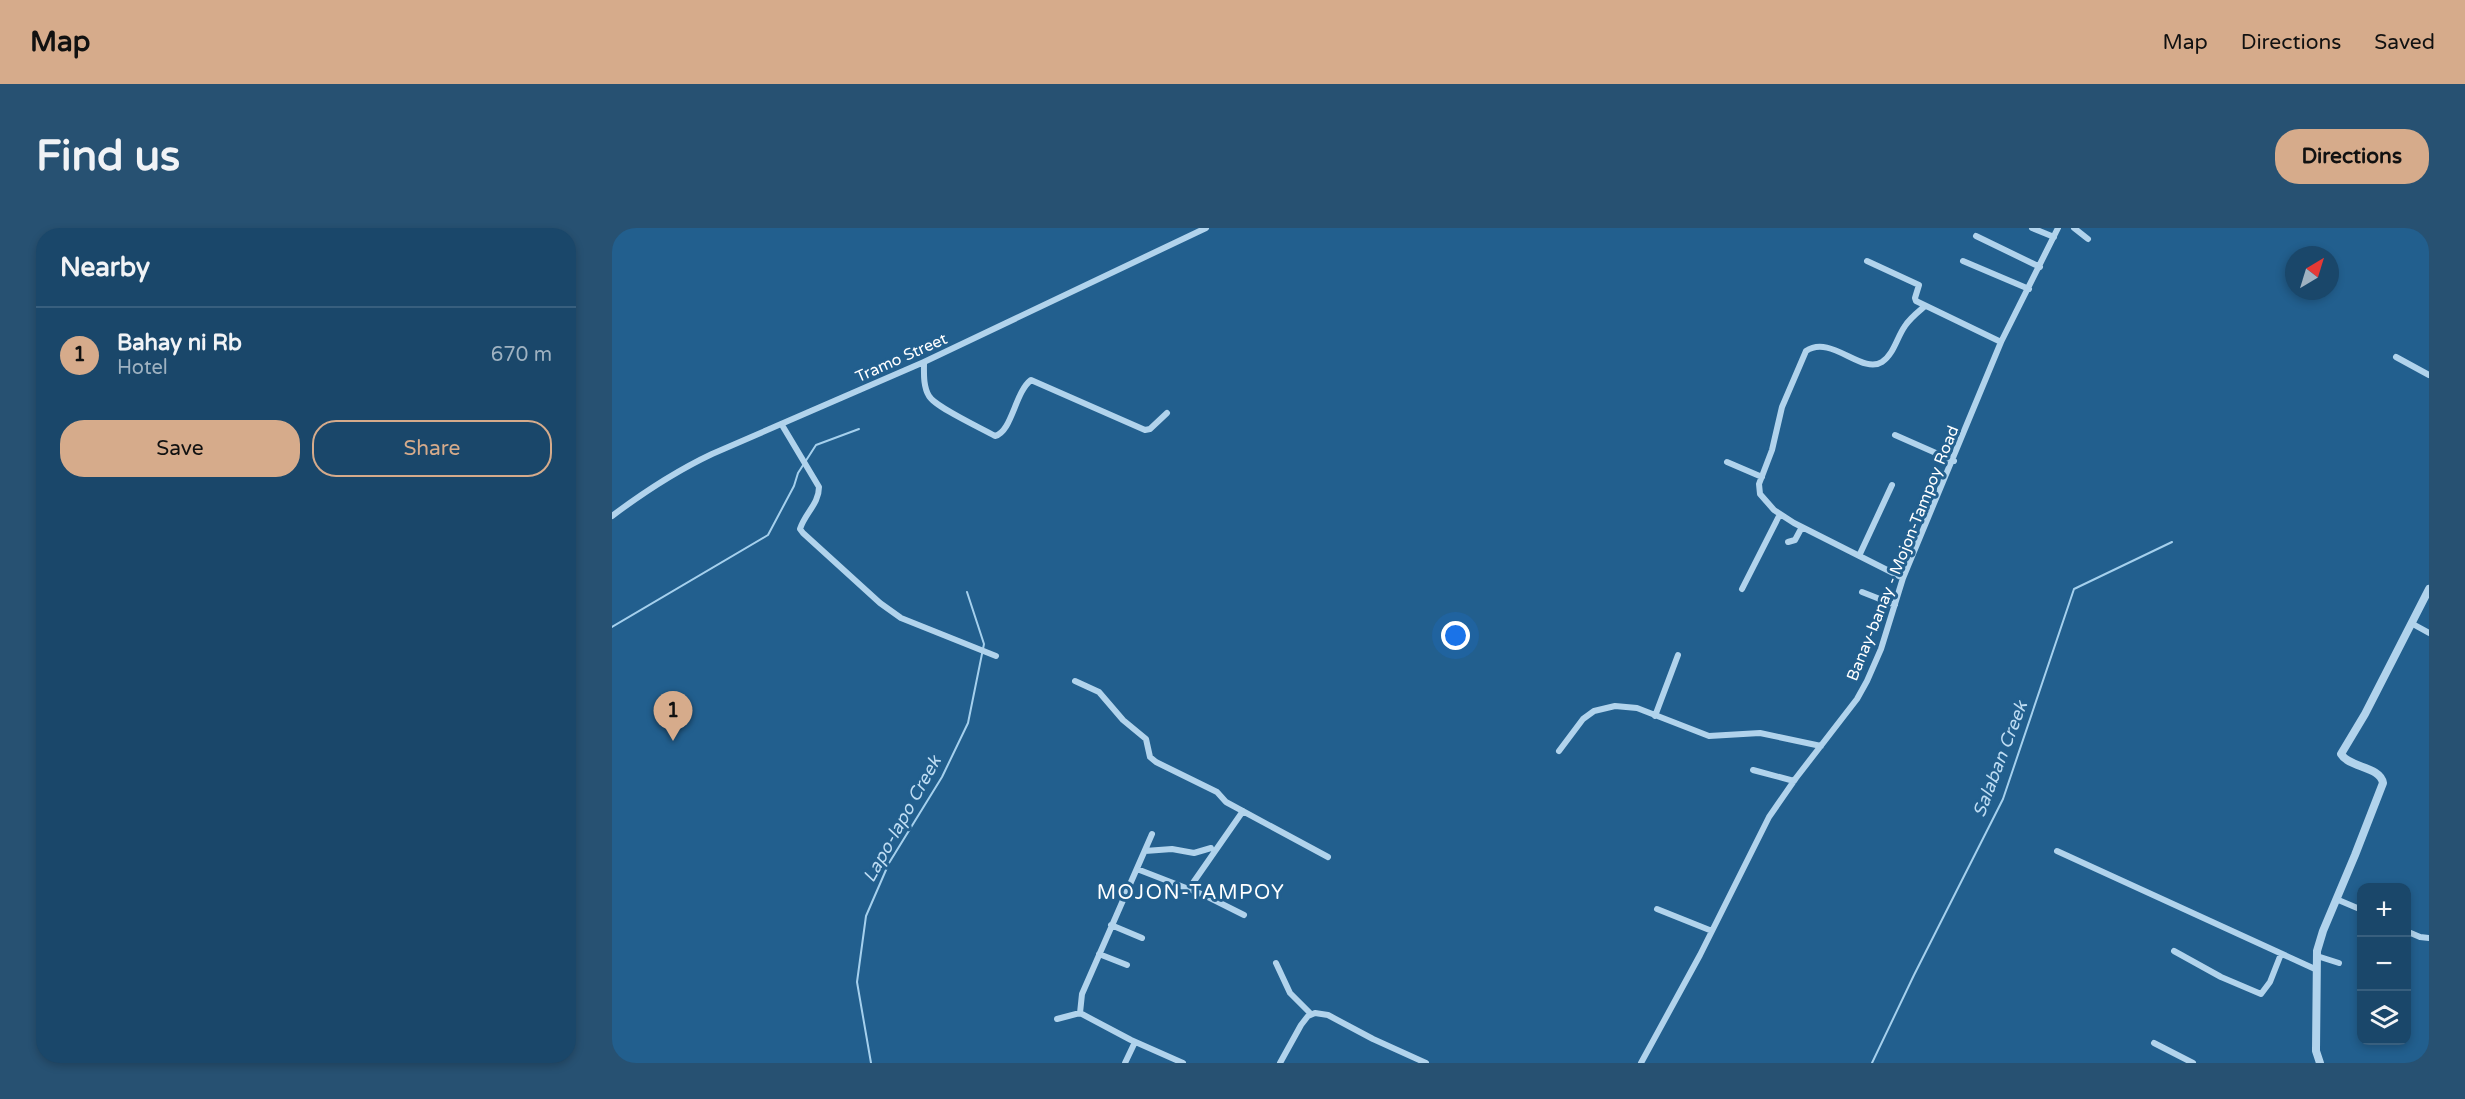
<!DOCTYPE html>
<meta charset="utf-8">
<style>
:root{--surface:#1a476a;--page:#275172;--text:#f1f3f6;--muted:#9fb2c1;--line:#385f7e;--accent:#d6ab8b}
body{margin:0;font-family:"Varela Round",sans-serif;background:var(--page);color:var(--text)}
.controls{position:absolute;right:18px;bottom:18px;display:grid;overflow:hidden;border-radius:12px;box-shadow:0 3px 9px #0003}
.controls button{width:54px;height:54px;display:grid;place-items:center;padding:0;border:0;border-bottom:2px solid var(--line);background:var(--surface);color:var(--text);font:30px sans-serif}
.compass{position:absolute;left:1673px;top:18px;width:54px;height:54px;border-radius:50%;background:var(--surface);box-shadow:0 3px 9px #0003;rotate:38deg}
.you{position:absolute;left:844px;top:408px;width:21px;height:21px;margin:-15px;border:4px solid #fff;border-radius:50%;background:#1a73e8;box-shadow:0 0 0 9px #1a73e833}
.badge{display:grid;place-items:center;width:39px;height:39px;border-radius:50%;background:var(--accent);color:#111;font-size:20px;font-weight:700}
.pin{position:absolute;translate:-50% -50px;filter:drop-shadow(0 2px 3px #0008)}
.pin::after{content:'';position:absolute;top:32px;width:21px;height:18px;background:inherit;clip-path:polygon(0 0,100% 0,50% 100%)}
.list{margin:0;padding:0;list-style:none}
h2{display:flex;justify-content:space-between;align-items:center;height:78px;margin:0;padding:0 24px;font-size:26px}
h2 small{font-size:20px;font-weight:400;color:var(--muted)}
.list li{display:grid;grid-template-columns:39px 1fr auto;gap:18px;align-items:center;box-sizing:border-box;height:96px;padding:0 24px;border-top:2px solid var(--line)}
.list b{display:block;font-size:22px;white-space:nowrap}
.list p{margin:0;font-size:20px;white-space:nowrap;color:var(--muted)}
.list em{font-size:20px;font-style:normal;color:var(--muted)}
.actions{display:flex;gap:12px;padding:18px 24px}
.actions a{flex:1;padding:14px 0;border:2px solid var(--accent);border-radius:24px;text-align:center;font-size:21px;color:var(--accent)}
.actions .main{background:var(--accent);color:#111}
.icon{flex:none;width:33px;height:33px;fill:none;stroke:currentColor;stroke-width:2;stroke-linecap:round;stroke-linejoin:round}
.map{position:relative;flex:none;width:1817px;height:835px;overflow:hidden;border-radius:24px}
header{display:flex;align-items:center;gap:36px;box-sizing:border-box;height:84px;padding:0 30px;background:var(--accent);color:#111}
header strong{font-size:28px}
nav{display:flex;gap:33px;margin-inline-start:auto;font-size:21px}
.intro{display:flex;align-items:center;justify-content:space-between;box-sizing:border-box;height:144px;padding:0 36px}
h1{margin:0;font-size:42px}
.button{padding:15px 27px;border-radius:24px;background:var(--accent);color:#111;font-size:21px;font-weight:700}
main{display:flex;gap:36px;padding:0 36px}
aside{flex:1;background:var(--surface);border-radius:24px;box-shadow:0 3px 9px #0003}
.map>svg:first-child{display:block}
</style>
<header>
<strong>Map</strong>
<nav><a>Map</a><a>Directions</a><a>Saved</a></nav>
</header>
<div class="intro"><h1>Find us</h1><a class="button">Directions</a></div>
<main>
<aside>
<h2>Nearby<small></small></h2>
<ul class="list">
<li><span class="badge">1</span><div><b>Bahay ni Rb</b><p>Hotel</p></div><em>670 m</em></li>
</ul>
<div class="actions"><a class="main">Save</a><a>Share</a></div>
</aside>
<div class="map">
<svg width="1817" height="835" viewBox="0 0 1817 835">
<rect width="100%" height="100%" fill="#225f8e"/>
<g fill="none" stroke-linecap="round" stroke-linejoin="round">
<!-- stream -->
<path stroke="#a5d0ed" stroke-width="2" d="M0 399 156 307 182 258 186 245 204 217 247 201
M259 835 245 754 254 688 277 635 330 549 356 495 372 416 355 364
M1260 835 1302 747 1391 571 1462 361 1560 314"/>
<!-- minor -->
<path stroke="#b1d3ec" stroke-width="6" d="M1420 0 1442 9
M1462 0 1476 11
M1364 8 1428 39
M1255 33 1307 57 1303 70 1304 73 1389 114
M1351 33 1417 61
M1784 129 1817 147
M312 134C312 145 311 158 317 168 323 179 369 200 383 208 400 204 403 164 419 152L533 202 538 201 555 185
M170 197 207 259C207 276 193 285 188 301L191 305 268 375 289 390 384 428
M1283 207 1342 233
M1115 234 1150 249
M0 288C32 264 64 243 100 226L312 134 594 0
M1176 314 1183 312 1190 299
M1247 328 1280 257
M1291 350 1182 295 1162 282 1148 266 1147 256 1160 222 1170 179 1194 123C1219 106 1250 147 1270 134 1282 126 1285 109 1293 98 1298 90 1306 84 1313 78
M1130 361 1168 286
M1250 364 1283 377
M1799 395 1817 405
M463 453 487 464 511 492 534 511 538 529 544 534 605 564 614 574 716 629
M1043 488 1066 427
M947 523 971 491 982 483 1003 478 1025 480 1097 508 1148 505 1209 518
M1141 542 1182 553
M533 623 560 621 582 625 599 620
M1445 623 1703 741
M525 641 592 667 632 687
M576 662 631 583
M1724 671 1750 682
M1045 681 1100 703
M499 697 530 710
M1794 703 1808 709 1817 710
M1562 723 1609 749 1649 766 1658 754 1669 726
M487 726 515 737
M1705 728 1727 735
M664 735 678 765 699 786
M468 785 470 766 540 606
M468 785 519 812 571 835
M445 791 468 785
M1542 815 1581 835
M513 835 523 814
M668 835 689 797 696 788 703 785 716 787 761 811 814 835
M1029 835 1088 727 1157 589 1184 550 1245 471 1255 453 1269 421 1291 350 1389 114 1446 0"/>
<!-- tertiary -->
<path stroke="#b1d3ec" stroke-width="8" d="M1708 835 1704 823 1705 723 1711 703 1743 627 1771 555C1768 538 1737 540 1729 526L1753 486 1817 361"/>
</g>
<g text-anchor="middle" stroke-width="6" stroke-linejoin="round" paint-order="stroke">
<!-- street labels -->
<g font-size="16" fill="#fff" stroke="#225f8e">
<text transform="translate(289 129) rotate(-24)" y="6">Tramo Street</text>
<text transform="translate(1290 325) rotate(-68)" y="6">Banay-banay - Mojon-Tampoy Road</text>
</g>
<!-- water labels -->
<g font-size="18" font-style="italic" fill="#bddcf3" stroke="#225f8e">
<text transform="translate(1388 531) rotate(-69)" y="6">Salaban Creek</text>
<text transform="translate(290 591) rotate(-61)" y="6">Lapo-lapo Creek</text>
</g>
<!-- quarter labels -->
<g font-size="20" letter-spacing="1.5" fill="#fff" stroke="#225f8e">
<text x="579" y="671">MOJON-TAMPOY</text>
</g>
</g>
</svg>
<div class="controls">
<button>+</button>
<button>−</button>
<button><svg class="icon" aria-label="layers" viewBox="0 0 24 24"><path d="M12 4l9 5-9 5-9-5zM3 14l9 5 9-5"/></svg></button>
</div>
<svg class="compass" viewBox="-18 -18 36 36"><path d="M0-13l5 13h-10z" fill="#e53935"/><path d="M0 13l5-13h-10z" fill="#9fb2c1"/></svg>
<div class="you"></div>
<div class="pin badge" style="left:61px;top:513px">1</div>
</div>
</main>
